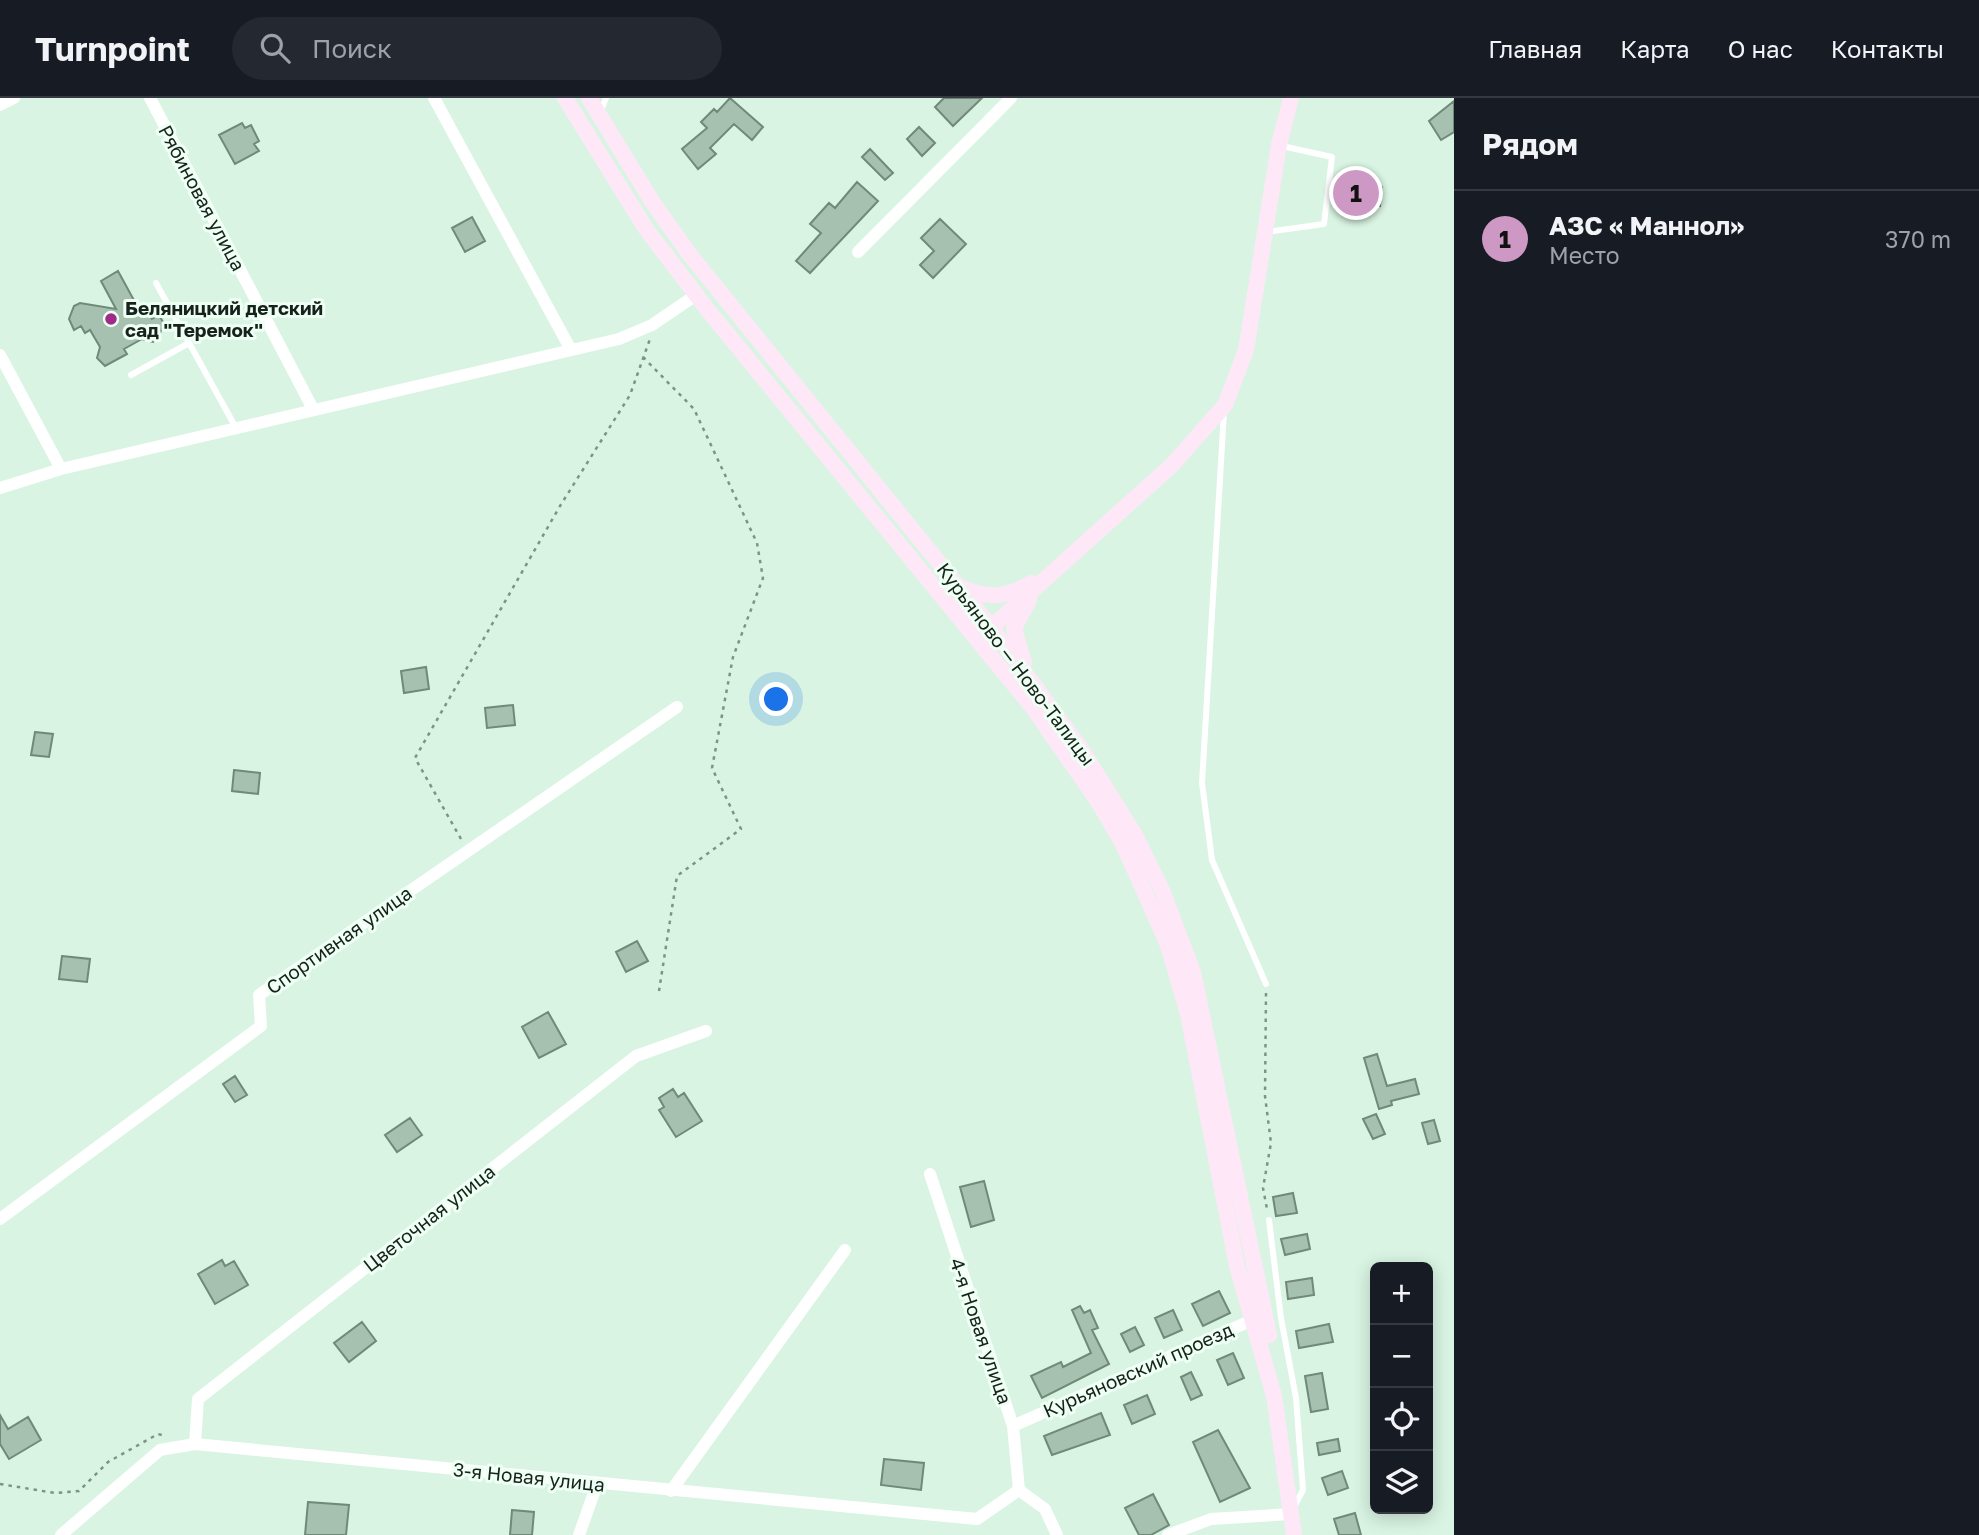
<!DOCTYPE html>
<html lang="ru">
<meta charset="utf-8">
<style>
:root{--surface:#171b24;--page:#242831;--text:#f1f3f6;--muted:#9ea1a6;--line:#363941;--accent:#cd99c4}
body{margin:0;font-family:"Golos Text",sans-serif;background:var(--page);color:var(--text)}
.controls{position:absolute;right:21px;bottom:21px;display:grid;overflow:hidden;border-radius:10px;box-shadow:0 4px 18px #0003}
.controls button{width:63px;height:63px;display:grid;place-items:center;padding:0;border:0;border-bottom:2px solid var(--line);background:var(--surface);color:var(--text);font:35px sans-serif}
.you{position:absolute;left:777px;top:602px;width:24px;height:24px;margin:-18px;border:5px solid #fff;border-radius:50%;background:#1a73e8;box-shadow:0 0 0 10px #1a73e833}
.badge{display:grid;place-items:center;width:46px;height:46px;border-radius:50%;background:var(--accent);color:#111;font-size:23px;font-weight:700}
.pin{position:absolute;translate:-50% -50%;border:4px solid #fff;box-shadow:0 2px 7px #0006}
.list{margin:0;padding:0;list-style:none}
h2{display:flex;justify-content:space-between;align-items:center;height:91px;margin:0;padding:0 28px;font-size:30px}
h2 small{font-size:23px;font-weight:400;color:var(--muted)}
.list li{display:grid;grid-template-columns:46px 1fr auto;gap:21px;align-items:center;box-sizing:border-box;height:98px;padding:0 28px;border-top:2px solid var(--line)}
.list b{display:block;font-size:26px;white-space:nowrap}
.list p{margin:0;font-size:23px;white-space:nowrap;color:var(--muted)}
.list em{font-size:23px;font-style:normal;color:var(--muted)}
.icon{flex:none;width:38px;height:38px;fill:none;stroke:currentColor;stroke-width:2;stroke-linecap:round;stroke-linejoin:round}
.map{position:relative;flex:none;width:1454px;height:1437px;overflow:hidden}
header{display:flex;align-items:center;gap:42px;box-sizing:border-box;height:98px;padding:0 35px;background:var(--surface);border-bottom:2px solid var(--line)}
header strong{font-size:33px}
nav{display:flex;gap:38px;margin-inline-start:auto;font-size:24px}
.search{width:490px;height:63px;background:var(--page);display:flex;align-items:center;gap:18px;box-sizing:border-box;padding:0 24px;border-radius:38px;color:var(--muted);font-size:26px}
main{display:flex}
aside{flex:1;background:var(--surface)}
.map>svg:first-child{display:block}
</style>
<header>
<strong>Turnpoint</strong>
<div class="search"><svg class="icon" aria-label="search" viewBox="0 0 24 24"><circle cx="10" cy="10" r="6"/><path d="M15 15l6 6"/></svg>Поиск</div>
<nav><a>Главная</a><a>Карта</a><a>О нас</a><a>Контакты</a></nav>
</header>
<main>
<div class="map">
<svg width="1454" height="1437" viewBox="0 0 1454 1437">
<rect width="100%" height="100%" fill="#d9f4e3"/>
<!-- building -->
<path fill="#a6c1b0" stroke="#708979" stroke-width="2" d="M730 0 763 29 752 42 734 26 710 50 716 56 698 71 682 51 707 30 701 24 714 11 717 14Z
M944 0H982L953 28 935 9Z
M1454 3V34L1441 42 1429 23Z
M242 25 245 30 251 27 259 43 254 46 259 53 235 66 219 37Z
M919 29 935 45 922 58 907 41Z
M870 51 893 75 885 82 862 59Z
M1335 82 1382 89 1380 108 1333 101Z
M857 84 878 103 810 175 796 163 821 135 810 126 829 105 835 110Z
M472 119 485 143 465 154 452 130Z
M940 121 966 146 933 180 920 167 934 153 921 140Z
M118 173 142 217 148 214 152 221 159 217 163 224 159 240 153 244 142 241 124 251 127 256 105 268 97 260 100 249 90 232 85 235 81 228 74 232 69 221 74 208 80 205 116 211 101 183Z
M426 569 429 591 404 595 401 573Z
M513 607 515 627 487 630 485 610Z
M35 634 53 636 49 659 31 657Z
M234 672 260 675 258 696 232 693Z
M637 843 648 863 626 874 616 854Z
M62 858 90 861 87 884 59 881Z
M548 914 566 946 539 960 522 929Z
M1377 956 1387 988 1415 981 1419 996 1391 1003 1392 1007 1379 1011 1364 960Z
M235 978 247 997 235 1004 223 986Z
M673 991 678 999 684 995 702 1023 676 1039 659 1012 664 1009 659 1000Z
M1376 1016 1385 1036 1373 1041 1363 1021Z
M410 1020 422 1037 397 1054 385 1037Z
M1434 1022 1440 1043 1428 1046 1422 1025Z
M984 1083 994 1122 971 1129 960 1089Z
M1293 1095 1297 1115 1276 1118 1273 1099Z
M1307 1136 1310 1151 1285 1157 1281 1141Z
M222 1162 225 1168 234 1163 248 1187 215 1206 198 1176Z
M1312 1180 1314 1197 1288 1201 1286 1184Z
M1219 1193 1230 1215 1203 1228 1192 1206Z
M1080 1208 1084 1215 1090 1212 1098 1230 1092 1232 1109 1266 1042 1300 1031 1278 1061 1264 1063 1269 1091 1255 1072 1212Z
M1173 1212 1182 1232 1164 1240 1155 1220Z
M362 1224 376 1243 349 1264 334 1245Z
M1329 1226 1333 1244 1299 1250 1296 1233Z
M1135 1229 1144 1247 1130 1254 1121 1236Z
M1233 1255 1244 1280 1228 1287 1217 1262Z
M1191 1274 1202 1297 1191 1302 1181 1279Z
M1322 1275 1328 1311 1311 1314 1305 1278Z
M1147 1297 1155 1316 1132 1326 1124 1307Z
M1101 1315 1110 1337 1052 1357 1044 1338Z
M0 1317 8 1331 28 1319 41 1342 9 1361 0 1346Z
M1218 1332 1250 1390 1220 1404 1193 1344Z
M1338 1341 1340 1353 1319 1357 1317 1345Z
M884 1361 924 1365 921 1392 881 1387Z
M1342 1373 1348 1390 1328 1397 1322 1380Z
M1153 1396 1169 1427 1151 1437H1139L1125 1410Z
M308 1404 349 1407 346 1437H305Z
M512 1412 534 1414 532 1437H510Z
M1355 1415 1361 1437H1339L1334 1421Z"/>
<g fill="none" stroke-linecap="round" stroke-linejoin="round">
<!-- path -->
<path stroke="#7f9286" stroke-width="2.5" stroke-dasharray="3.5 5" stroke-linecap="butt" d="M643 259 694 311 757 445 763 480 733 559 712 670 741 731 677 778 659 893
M461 741 415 660 560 408 630 297 650 241
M1266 895 1265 998 1271 1045 1263 1090 1267 1111
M0 1386 55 1395 79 1393 108 1364 158 1336 162 1337"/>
<!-- lane -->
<path stroke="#fff" stroke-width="6" d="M600 15 606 0
M1267 134 1324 126 1332 59 1282 48
M156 185 236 330
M131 277 189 245
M1224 313 1202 685 1212 762 1266 886
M1269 1122 1281 1220 1296 1300 1303 1392 1294 1409"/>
<!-- street -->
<path stroke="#fff" stroke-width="12" d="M150 0 313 311
M434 0 571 252
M0 7 14 0
M858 154 1011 0
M0 257 61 371
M0 390 61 371 619 241 652 227 696 197
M930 1076 1013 1328 1019 1392
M0 1121 261 928 259 897 677 609
M1013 1328 1259 1219
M195 1346 198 1301 636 958 706 933
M1019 1392 1045 1411 1057 1437
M671 1393 845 1152
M61 1437 160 1352 195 1346 977 1421 1019 1392
M579 1437 597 1386
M1168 1437 1211 1421 1290 1416"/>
<!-- secondary -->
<path stroke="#fee8f7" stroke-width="16" d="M565 0 646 131 707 211 1033 610 1097 702 1123 746 1168 847 1188 916 1237 1168 1274 1298 1294 1437
M589 0 653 105 690 157 991 529 1082 652 1136 739 1162 792 1193 874 1269 1237
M960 489C987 501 1006 500 1031 485
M984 536 1172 367 1225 307 1246 252 1279 47 1291 0
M1024 565 1014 530 1029 502"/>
</g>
<!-- markers -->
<circle fill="#a02c87" stroke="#eefff4" stroke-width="2.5" cx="111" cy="221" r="7"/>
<g text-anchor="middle" stroke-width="6" stroke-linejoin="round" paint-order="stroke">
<!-- street labels -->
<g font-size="19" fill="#18221c" stroke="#eefff4">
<text transform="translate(202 100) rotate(62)" y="7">Рябиновая улица</text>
<text transform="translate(1016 566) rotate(53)" y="7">Курьяново — Ново-Талицы</text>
<text transform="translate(339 842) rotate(-35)" y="7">Спортивная улица</text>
<text transform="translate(429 1120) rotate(-38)" y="7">Цветочная улица</text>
<text transform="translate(981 1233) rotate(71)" y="7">4-я Новая улица</text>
<text transform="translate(1138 1272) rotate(-24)" y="7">Курьяновский проезд</text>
<text transform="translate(529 1379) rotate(6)" y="7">3-я Новая улица</text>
</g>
<!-- poi labels -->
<g font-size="19" font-weight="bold" fill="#18221c" stroke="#eefff4" text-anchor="start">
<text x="125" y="217">Беляницкий детский<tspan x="125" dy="22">сад "Теремок"</tspan></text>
</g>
</g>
</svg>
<div class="controls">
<button>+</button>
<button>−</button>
<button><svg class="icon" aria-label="locate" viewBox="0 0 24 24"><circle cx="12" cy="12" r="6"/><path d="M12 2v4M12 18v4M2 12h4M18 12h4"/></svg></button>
<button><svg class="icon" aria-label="layers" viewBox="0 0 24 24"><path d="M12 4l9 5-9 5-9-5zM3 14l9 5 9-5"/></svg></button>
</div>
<div class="you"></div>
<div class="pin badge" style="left:1356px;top:95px">1</div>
</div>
<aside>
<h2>Рядом<small></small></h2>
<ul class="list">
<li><span class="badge">1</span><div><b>АЗС « Маннол»</b><p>Место</p></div><em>370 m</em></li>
</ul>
</aside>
</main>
